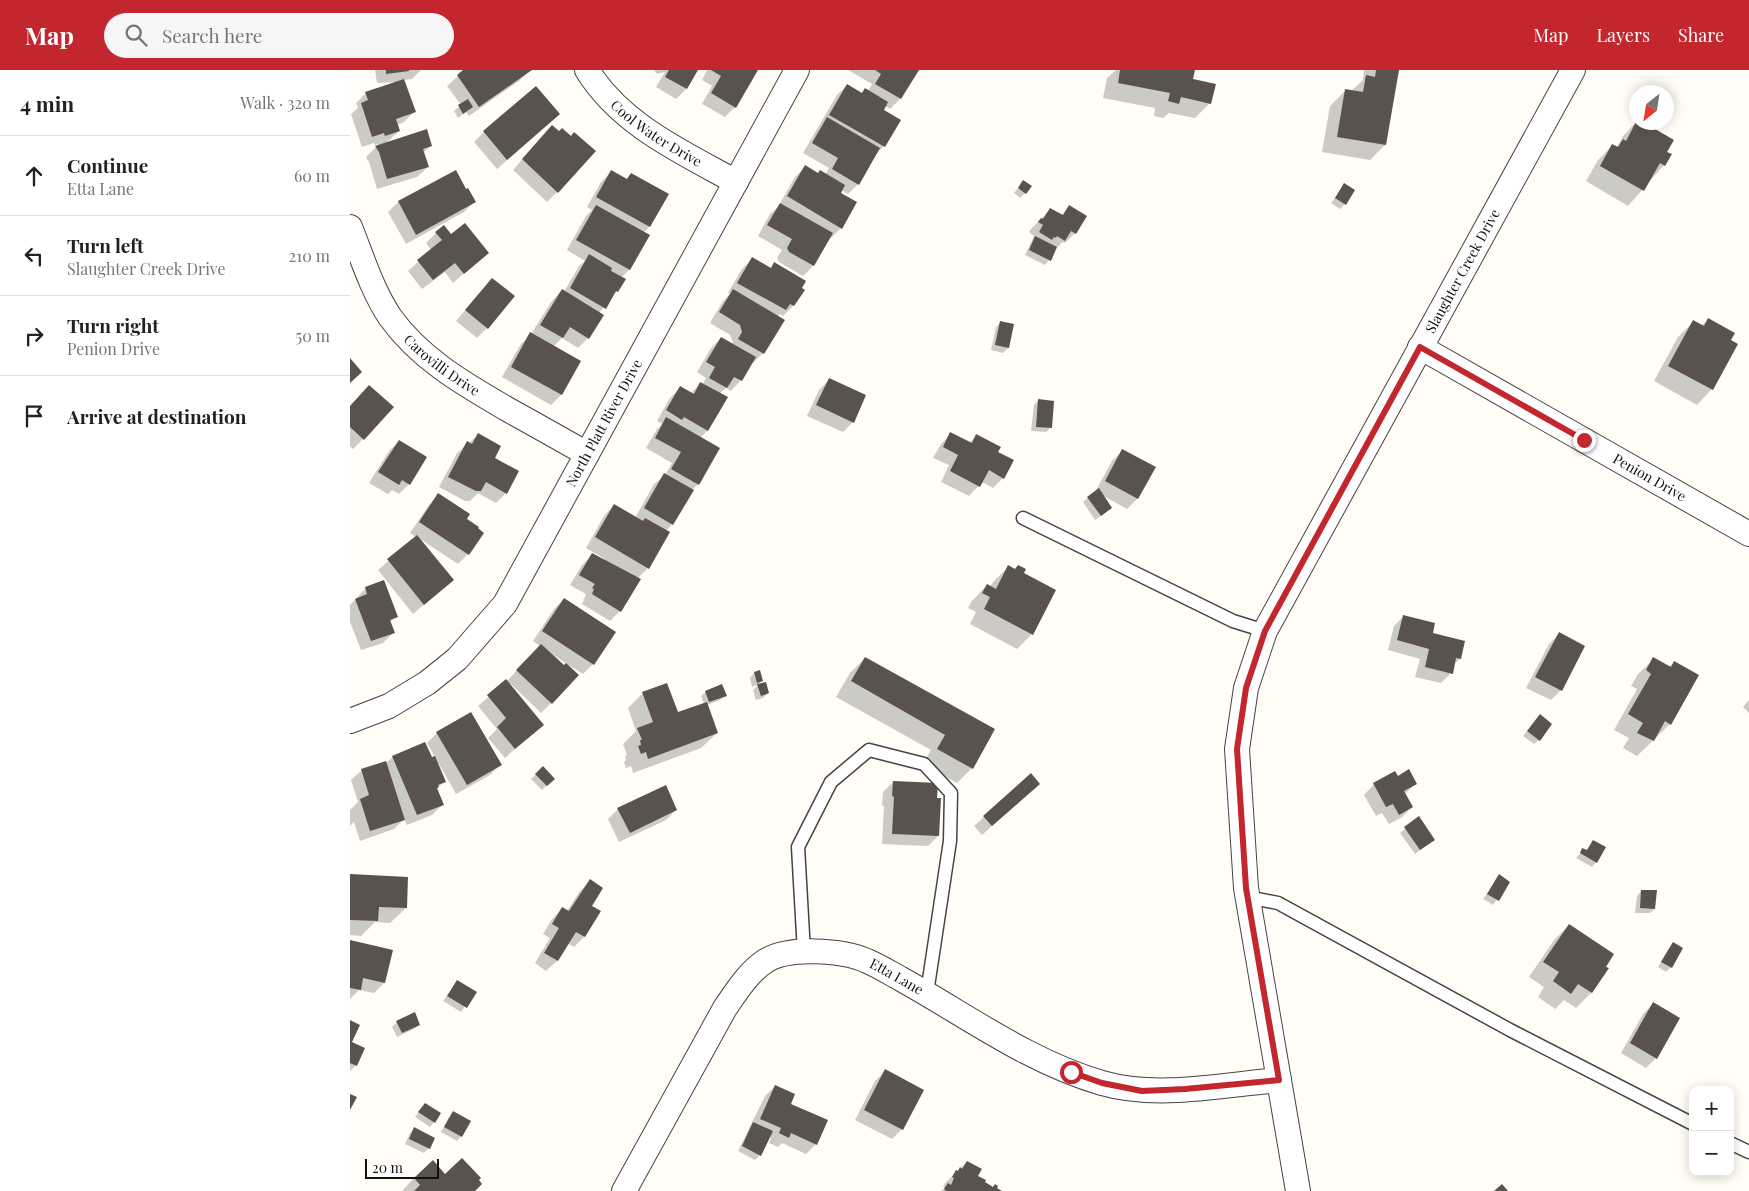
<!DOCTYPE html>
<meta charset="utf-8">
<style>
:root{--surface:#fff;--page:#f6f6f6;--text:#202124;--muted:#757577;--line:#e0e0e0;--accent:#c4262e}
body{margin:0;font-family:"Playfair Display",serif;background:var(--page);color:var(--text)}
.controls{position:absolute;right:15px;bottom:15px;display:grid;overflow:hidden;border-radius:10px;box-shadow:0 2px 12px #0003}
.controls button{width:45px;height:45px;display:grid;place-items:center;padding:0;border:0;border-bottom:1px solid var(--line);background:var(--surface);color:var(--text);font:25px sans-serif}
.compass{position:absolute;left:1279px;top:15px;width:45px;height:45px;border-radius:50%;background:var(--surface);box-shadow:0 2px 12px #0003;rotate:210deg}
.scale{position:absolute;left:15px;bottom:12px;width:74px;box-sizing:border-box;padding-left:5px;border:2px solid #111;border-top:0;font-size:14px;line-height:18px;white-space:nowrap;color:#111;-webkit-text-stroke:4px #fff;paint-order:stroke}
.stop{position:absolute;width:15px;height:15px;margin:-11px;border:4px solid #c4262e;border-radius:50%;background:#fff}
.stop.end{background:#c4262e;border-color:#fff;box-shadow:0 1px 5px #0008}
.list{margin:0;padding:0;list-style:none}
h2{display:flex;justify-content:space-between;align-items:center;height:65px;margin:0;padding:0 20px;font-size:21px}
h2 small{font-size:16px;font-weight:400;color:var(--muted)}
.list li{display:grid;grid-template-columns:32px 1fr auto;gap:15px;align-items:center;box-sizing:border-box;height:80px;padding:0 20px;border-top:1px solid var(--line)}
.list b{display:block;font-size:19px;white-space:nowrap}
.list p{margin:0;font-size:16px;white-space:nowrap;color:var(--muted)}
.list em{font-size:16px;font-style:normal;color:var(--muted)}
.icon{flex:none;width:28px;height:28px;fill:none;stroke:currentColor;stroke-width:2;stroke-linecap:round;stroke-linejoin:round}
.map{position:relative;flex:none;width:1399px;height:1121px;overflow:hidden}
header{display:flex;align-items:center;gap:30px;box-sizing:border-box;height:70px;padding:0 25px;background:var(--accent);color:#fff}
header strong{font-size:24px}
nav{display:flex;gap:28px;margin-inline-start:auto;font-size:18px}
.search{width:350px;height:45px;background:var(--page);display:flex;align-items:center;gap:12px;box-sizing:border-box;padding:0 18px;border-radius:28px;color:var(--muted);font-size:19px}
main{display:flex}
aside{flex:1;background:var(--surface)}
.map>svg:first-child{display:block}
</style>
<header>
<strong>Map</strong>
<div class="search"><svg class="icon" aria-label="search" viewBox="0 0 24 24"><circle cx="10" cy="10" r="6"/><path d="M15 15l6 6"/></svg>Search here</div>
<nav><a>Map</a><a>Layers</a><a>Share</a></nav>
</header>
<main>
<aside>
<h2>4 min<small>Walk · 320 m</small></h2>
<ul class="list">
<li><svg class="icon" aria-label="ahead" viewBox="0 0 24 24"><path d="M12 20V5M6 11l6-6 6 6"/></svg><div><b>Continue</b><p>Etta Lane</p></div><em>60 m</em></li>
<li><svg class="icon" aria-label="left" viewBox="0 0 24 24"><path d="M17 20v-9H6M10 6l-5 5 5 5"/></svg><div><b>Turn left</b><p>Slaughter Creek Drive</p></div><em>210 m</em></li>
<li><svg class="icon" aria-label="right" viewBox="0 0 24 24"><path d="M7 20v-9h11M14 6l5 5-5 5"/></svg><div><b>Turn right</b><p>Penion Drive</p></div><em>50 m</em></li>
<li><svg class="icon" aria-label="arrive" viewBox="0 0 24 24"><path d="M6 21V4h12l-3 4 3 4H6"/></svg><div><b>Arrive at destination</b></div></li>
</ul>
</aside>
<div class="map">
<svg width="1399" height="1121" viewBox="0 0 1399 1121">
<rect width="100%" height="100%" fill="#fffdf5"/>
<!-- shadow -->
<path fill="#0003" fill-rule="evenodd" d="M25 0H71L62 9 53 10 64 42 54 52 47 55 49 61 35 74 81 76 73 83 78 97 67 107 27 119 19 92 16 87 29 74 25 75 24 73 12 77 1 44 8 38 6 33 16 23 48 12 27 13Z
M115 0H178L179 1 169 11 119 46 116 42 108 48 104 41 111 35 97 16Z
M304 0H347L336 19 326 29 306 17 315 2 307 4Z
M357 0H406L385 37 375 47 352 34 362 16 352 10Z
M498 0H567L550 29 540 39 535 36 532 41 549 51 534 76 524 86 508 114 498 124 491 120 489 123 491 158 481 168 479 167 463 196 453 206 429 192 427 188 432 180 408 166 420 144 428 137 445 107 455 97 468 104 475 105 479 98 453 83 487 25 497 15 511 24 515 19 518 21 522 14Z
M766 0H844L841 10 860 33 845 48 819 43 813 48 804 46 805 38 753 28 757 8Z
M1014 0H1048L1035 75 1020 90 972 82 980 36 996 20 1001 21 1013 10Z
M1286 52 1315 82 1314 95 1278 136 1236 111 1248 90 1263 75 1267 77 1273 66Z
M198 54 147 99 124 72 134 62Z
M208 63 207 122 197 132 163 100 192 67Z
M105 102 116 121 124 132 114 142 56 174 38 142 48 132Z
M261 102 276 110 281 104 299 157 293 163 298 166 279 200 271 208 274 209 267 221 249 243 238 268 228 278 212 268 203 277 230 292 211 325 201 335 152 307 171 274 181 264 202 231 212 220 214 222 229 196 235 191 217 180 236 146 242 140 237 137 251 112Z
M673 112 675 123 670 128 664 123Z
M995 114V134L990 139 981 133Z
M719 137 725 163 715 173 713 172 705 179 699 190 695 195 675 185 684 166 679 162 681 159 701 139 711 146Z
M86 163 137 183 103 213 95 202 72 219 58 201 81 180 76 173Z
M402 189 420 199 424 194 447 229 443 236 433 246 430 244 428 247 413 283 403 293 401 292 391 310 381 321 376 318 369 324 357 361 350 368 368 378 348 414 342 420 322 454 316 461 298 498 287 509 270 541 260 551 232 534 236 524 220 515 232 495 242 485 254 491 255 489 236 478 254 446 264 435 285 448 304 414 315 405 322 393 296 378 307 359 312 354 307 351 320 328 330 318 340 324 350 314 352 315 356 308 347 302 361 278 371 268 382 274 383 272 380 265 360 253 373 231 380 224 378 223 392 199Z
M142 209 137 258 127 268 106 251Z
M1358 250 1362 319 1347 335 1304 311 1328 267 1343 252 1351 256Z
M651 252 663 255 658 278 653 283 641 280 646 257Z
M479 310 503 352 493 362 457 346 469 320Z
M688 331 701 357 696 362 681 361 684 335Z
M0 337 13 369 3 379 0 376Z
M601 364 619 373 626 366 646 383 653 408 643 418 632 412 619 426 591 412 599 395 583 388 591 374Z
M128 365 143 388 156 423 146 433 128 423 120 431H115L89 417 107 383Z
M49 371 75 388 59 414 49 424 42 420 38 424 19 413 39 381Z
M772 381 787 429 777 439 752 425 761 438 745 450 733 432 745 422 762 391Z
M89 425 115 449 118 484 108 494 70 469 103 510 63 544 28 500 66 467 60 463 79 435Z
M658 497 682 564 667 579 620 554 626 542 618 538 622 531 637 515 640 517 643 512Z
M16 518 46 546 40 553 43 563 33 573 11 580 0 552V535Z
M214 529 264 562 243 594 233 604 217 594 201 633 191 643 161 614 159 615 192 655 155 688 138 668 147 659 128 636 157 611 190 576 183 571 204 539ZM202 584 217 594 214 597 201 585Z
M1054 546 1081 564 1110 589 1103 595 1101 603 1091 613 1065 607 1070 589 1038 580 1044 556Z
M1209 564 1233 577 1211 620 1201 630 1176 618 1199 574Z
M515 588 644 660 622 698 607 713 573 694 581 680 486 627 500 603Z
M1304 589 1319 597 1324 592 1320 654 1287 686 1273 678 1279 668 1264 660 1287 619 1281 616 1288 604Z
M409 602 412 611 407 615 402 617 400 608 404 603Z
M408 615 418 623 413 628 406 630 403 620Z
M356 622 375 626 370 630 357 635 367 663 351 678 283 703 281 696 276 698 274 692 276 690 275 686 277 685 273 674 286 661 278 638 293 623 327 644 354 634 351 626Z
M1399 630V643L1393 637Z
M1190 646 1189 670 1184 674 1173 666Z
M87 663 150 695 140 705 106 724 89 694 87 695 94 711 86 720 92 735 82 745 57 755 54 749 44 759 10 771 4 752 0 756V740L8 732 1 710 12 700 35 694 43 687 81 689 85 687 77 673Z
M193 698 203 709 192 720 181 709Z
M1044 703 1047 707 1065 714 1055 724 1062 737 1052 747 1039 754 1032 743 1026 746 1014 725 1024 714Z
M543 712 588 766 578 776 532 774 534 736H532L533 722Z
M678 724 632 765 624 756 634 747Z
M268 739 326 740 316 750 269 772 258 749Z
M1069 748 1084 770 1065 784 1050 763Z
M1243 772 1246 792 1242 797 1226 788 1233 780 1236 781Z
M0 806 56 838 40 853 25 852 11 866 0 865Z
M1149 806 1159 812 1143 835 1133 829Z
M240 811V836L250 841 234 867 224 877 217 873 207 891 196 901 185 893 200 868 193 864 202 849 212 839 217 841 230 821Z
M1291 821 1304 839 1300 843H1285L1287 826Z
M1219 855 1257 899 1241 923 1226 938 1214 930 1205 939 1188 927 1194 917 1179 907 1204 870Z
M0 871 41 881 34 913 24 923 9 920 0 929Z
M1323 874 1332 878 1321 897 1316 902 1308 897 1319 878Z
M107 912 125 922 111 942 93 931Z
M1303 934 1306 988 1296 998 1271 983 1293 944Z
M47 952 69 955 64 959 47 967 42 957Z
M0 972 6 995 0 1001Z
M535 1001 552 1059 542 1069 505 1050 525 1011Z
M425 1016 439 1034 466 1074 456 1084 432 1073 428 1077 419 1073 421 1068 419 1067 410 1085 405 1090 388 1081 415 1026Z
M75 1034 84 1052 80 1057 65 1047Z
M104 1042 111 1066 107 1071 91 1062 99 1047Z
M65 1058 79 1078 74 1083 55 1074 60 1063Z
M617 1092 627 1106 633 1112 650 1121H591L595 1118 593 1117 596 1112Z
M95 1106 124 1121H52L64 1108Z"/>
<!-- building -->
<path fill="#5a524d" d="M36 0H59V1L36 4Z
M113 0H182L129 37 107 5Z
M319 0H348L337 19 315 7Z
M361 0H408L386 38 361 23 371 6Z
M525 0H569L551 29 525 14 531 4Z
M770 0H845L843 9 866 14 861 34 831 27 829 34 818 31 820 23 768 13Z
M1026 0H1049L1036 75 987 67 995 19 1013 22 1016 5 1025 7Z
M54 9 66 42 46 49 50 61 35 66 34 63 22 67 11 33 18 30 15 22Z
M497 14 512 23 515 18 538 32 534 40 551 50 535 77 479 45Z
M186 16 210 44 157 90 133 61Z
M118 29 123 37 113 44 108 35Z
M477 47 530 78 509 115 482 99 488 88 462 73Z
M1286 52H1293L1324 70 1317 82 1322 84 1315 96 1310 93 1294 121 1250 96 1262 74 1268 77 1273 69 1276 71Z
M202 55 209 61 212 58 221 66 224 62 246 81 208 123 172 89Z
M77 59 82 76 73 79 79 97 37 109 29 82 25 76Z
M455 95 468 103 470 100 495 115 491 123 507 132 492 159 437 126Z
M106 100 116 119 118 118 126 132 66 165 48 131Z
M261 100 277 109 281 103 319 124 300 157 246 127Z
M673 110 682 116 676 124 668 118Z
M994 113 1005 120 996 135 985 128Z
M430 133 483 163 464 196 439 182 437 178 442 169 417 155Z
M246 135 300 165 280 200 226 170Z
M719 135 737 146 726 164 721 161 715 171 707 166 706 168 704 167 702 170 689 162 693 155 688 152 691 148 693 149 700 138 713 145Z
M115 153 139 183 114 204 105 193 83 210 67 190 92 170 85 162 94 155 101 164Z
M685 166 707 177 701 191 679 180Z
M239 184 262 198 261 201 276 209 268 222 266 221 256 239 220 218Z
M402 187 421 198 424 192 456 211 452 218 455 220 444 236 440 234 436 240 387 213Z
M142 208 165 226 138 259 115 240Z
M212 219 254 245 239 269 220 257 213 268 190 255Z
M383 219 435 250 414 284 388 269 392 262 390 255 369 242Z
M1358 248 1385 263 1381 270 1388 274 1363 320 1318 296 1343 250 1354 256Z
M650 251 664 254 659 278 645 275Z
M180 262 231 291 212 325 161 297Z
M371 267 406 287 392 311 384 307 377 318 359 308 365 297 356 292Z
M0 288 12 302 0 313Z
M479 308 516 325 504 353 466 335Z
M350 312 378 327 358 361 334 347 332 350 316 340 330 316 344 324Z
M19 315 44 337 14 370 0 357V336Z
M688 329 704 331 702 358 686 357Z
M316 347 370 378 349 415 321 399 331 382 305 368Z
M600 362 622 373 626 364 651 377 648 382 664 390 654 409 639 400 630 417 600 401 608 385 593 377Z
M128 363 151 376 145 388 169 401 157 424 136 412 131 421H126L98 407 117 371 122 374Z
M49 370 77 387 60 415 52 410 49 415 28 402Z
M772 379 806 397 788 429 755 411Z
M314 403 344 420 323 455 294 438Z
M749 418 762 438 751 446 737 427Z
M88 423 120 444 117 449 129 457 128 458 134 463 119 485 69 452Z
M264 434 293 451 295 448 320 462 299 499 245 467Z
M67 465 104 510 74 535 37 489Z
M242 483 291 509 271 542 242 524 244 519 242 518 245 514 229 505Z
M658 495 665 499 668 495 676 499 674 503 706 520 683 565 634 539 640 527 632 523 637 514 646 519Z
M34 510 48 547 40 550 45 563 21 571 5 529 17 524 15 517Z
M214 528 266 562 244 595 192 561Z
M1053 545 1085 553 1083 563 1115 571 1111 589 1106 588 1103 604 1075 597 1079 579 1047 570Z
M1209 562 1235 576 1212 621 1185 607Z
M191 574 214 595 216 593 229 605 202 634 166 600Z
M515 587 645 659 623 699 587 679 595 665 501 611Z
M1303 587 1321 597 1324 591 1349 605 1321 655 1315 651 1304 671 1287 663 1293 653 1278 644 1301 604 1296 600Z
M410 600 413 611 407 613 404 602Z
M156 609 194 655 165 679 147 657 156 648 137 625Z
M416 612 419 623 411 626 407 614Z
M317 613 328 642 357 632 368 663 298 689 296 682 291 684 288 676 291 675 290 670H292L287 658 303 652 292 622Z
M372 614 377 626 359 632 355 621Z
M121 642 152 695 117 715 86 662Z
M1190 644 1202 654 1190 671 1177 661Z
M75 672 82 687 85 686 96 712 88 715 89 717 87 718 94 735 67 745 42 686Z
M36 691 55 750 20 761 10 729 19 725 11 699Z
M193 696 205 709 197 716 185 704Z
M1059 699 1067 714 1054 721 1063 737 1049 745 1043 734 1036 737 1023 713 1045 701 1048 706Z
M681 703 690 714 642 756 633 746Z
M543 711 588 713 587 728H591L589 766 542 764 544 727 542 726Z
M316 715 327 740 280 763 267 738Z
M1069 746 1085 770 1070 780 1054 757Z
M1243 770 1256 777 1247 793 1230 783 1232 778 1237 780Z
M0 804 58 807 57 838 29 837 28 851 0 850Z
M1149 804 1160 812 1149 831 1137 824Z
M240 809 253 818 242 836 251 841 235 867 226 862 208 891 194 883 209 858 202 854 212 837 219 841Z
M1291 820H1307L1305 839 1290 838Z
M1219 854 1264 884 1256 897 1259 898 1242 923 1228 914 1221 924 1203 911 1209 902 1193 892Z
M0 870 43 880 35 913 13 908 11 920 0 918Z
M1323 872 1333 878 1322 898 1311 892Z
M107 910 127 922 117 938 97 926Z
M1303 932 1330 948 1307 989 1280 973Z
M65 942 70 955 52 963 46 951Z
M0 950 10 955 2 972 15 978 7 996 0 993Z
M535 999 574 1020 553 1060 514 1040Z
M425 1015 445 1024 441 1034 478 1050 467 1075 441 1063 439 1068 429 1063 431 1058 410 1049Z
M0 1024 7 1027 0 1040Z
M75 1033 91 1043 85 1053 68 1042Z
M103 1041 121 1051 112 1067 94 1057Z
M403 1052 423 1061 411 1086 392 1076Z
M64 1057 85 1068 80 1079 59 1069Z
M112 1088 131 1108 129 1110 132 1114 125 1121H64L70 1115 64 1108 83 1090 95 1104Z
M617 1091 632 1099 628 1106 636 1110 635 1112 643 1117 645 1114 648 1116 647 1118 652 1121H596L594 1119 598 1113 601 1115 604 1108 602 1107 606 1100 608 1101 610 1097 612 1099Z
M1152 1114 1158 1121H1144Z"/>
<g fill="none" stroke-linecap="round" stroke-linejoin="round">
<defs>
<path id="lane" d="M673 448 883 551 915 561
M897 827 928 833 1160 960 1343 1054
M454 882 448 777 481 712 519 680 574 694 601 723 600 771 577 923
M1380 1073 1399 1082"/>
<g id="street">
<path id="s1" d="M237 0C271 55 332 82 386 112"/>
<path id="s2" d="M0 157C12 187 22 220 40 247 70 289 114 314 157 339 184 354 211 369 237 384"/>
<path id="s3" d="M1070 277 1399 464"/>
<path id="s4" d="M0 651 39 636 77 613 107 589 155 534 447 0"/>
<path id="s5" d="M274 1121 375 938C386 922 398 903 414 892 437 876 493 880 517 891 529 896 540 903 551 909 616 945 679 992 752 1013 807 1029 872 1015 929 1010"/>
<path id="s6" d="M948 1121 896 818 887 679 896 618 915 561 1223 0"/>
</g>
</defs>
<!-- lane casing -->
<use href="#lane" stroke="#444" stroke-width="15"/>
<!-- street casing -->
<use href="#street" stroke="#444" stroke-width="26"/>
<!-- lane -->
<use href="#lane" stroke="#fff" stroke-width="12"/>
<!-- street -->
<use href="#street" stroke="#fff" stroke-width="24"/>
</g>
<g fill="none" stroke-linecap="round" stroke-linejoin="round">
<!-- route -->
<path stroke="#c4262e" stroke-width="6" d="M721 1002 752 1013 792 1021 835 1019 929 1010 896 818 887 679 896 618 915 561 1070 277 1234 370"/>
</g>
<g text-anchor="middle" stroke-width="5" stroke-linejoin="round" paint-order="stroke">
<!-- street labels -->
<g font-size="14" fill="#111" stroke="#fff">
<text dy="5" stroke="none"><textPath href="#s1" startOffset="95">Cool Water Drive</textPath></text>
<text dy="5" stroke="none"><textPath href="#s6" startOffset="979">Slaughter Creek Drive</textPath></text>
<text dy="5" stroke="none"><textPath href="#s2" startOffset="170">Carovilli Drive</textPath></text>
<text dy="5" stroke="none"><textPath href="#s4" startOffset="404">North Platt River Drive</textPath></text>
<text dy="5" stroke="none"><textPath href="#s3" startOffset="264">Penion Drive</textPath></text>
<text dy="5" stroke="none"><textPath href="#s5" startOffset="409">Etta Lane</textPath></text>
</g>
</g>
</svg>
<div class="controls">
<button>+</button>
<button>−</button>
</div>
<svg class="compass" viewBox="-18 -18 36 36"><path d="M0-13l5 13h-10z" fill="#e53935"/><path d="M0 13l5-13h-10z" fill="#757577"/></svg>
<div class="scale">20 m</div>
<div class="stop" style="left:721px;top:1002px"></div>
<div class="stop end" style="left:1234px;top:370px"></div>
</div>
</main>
